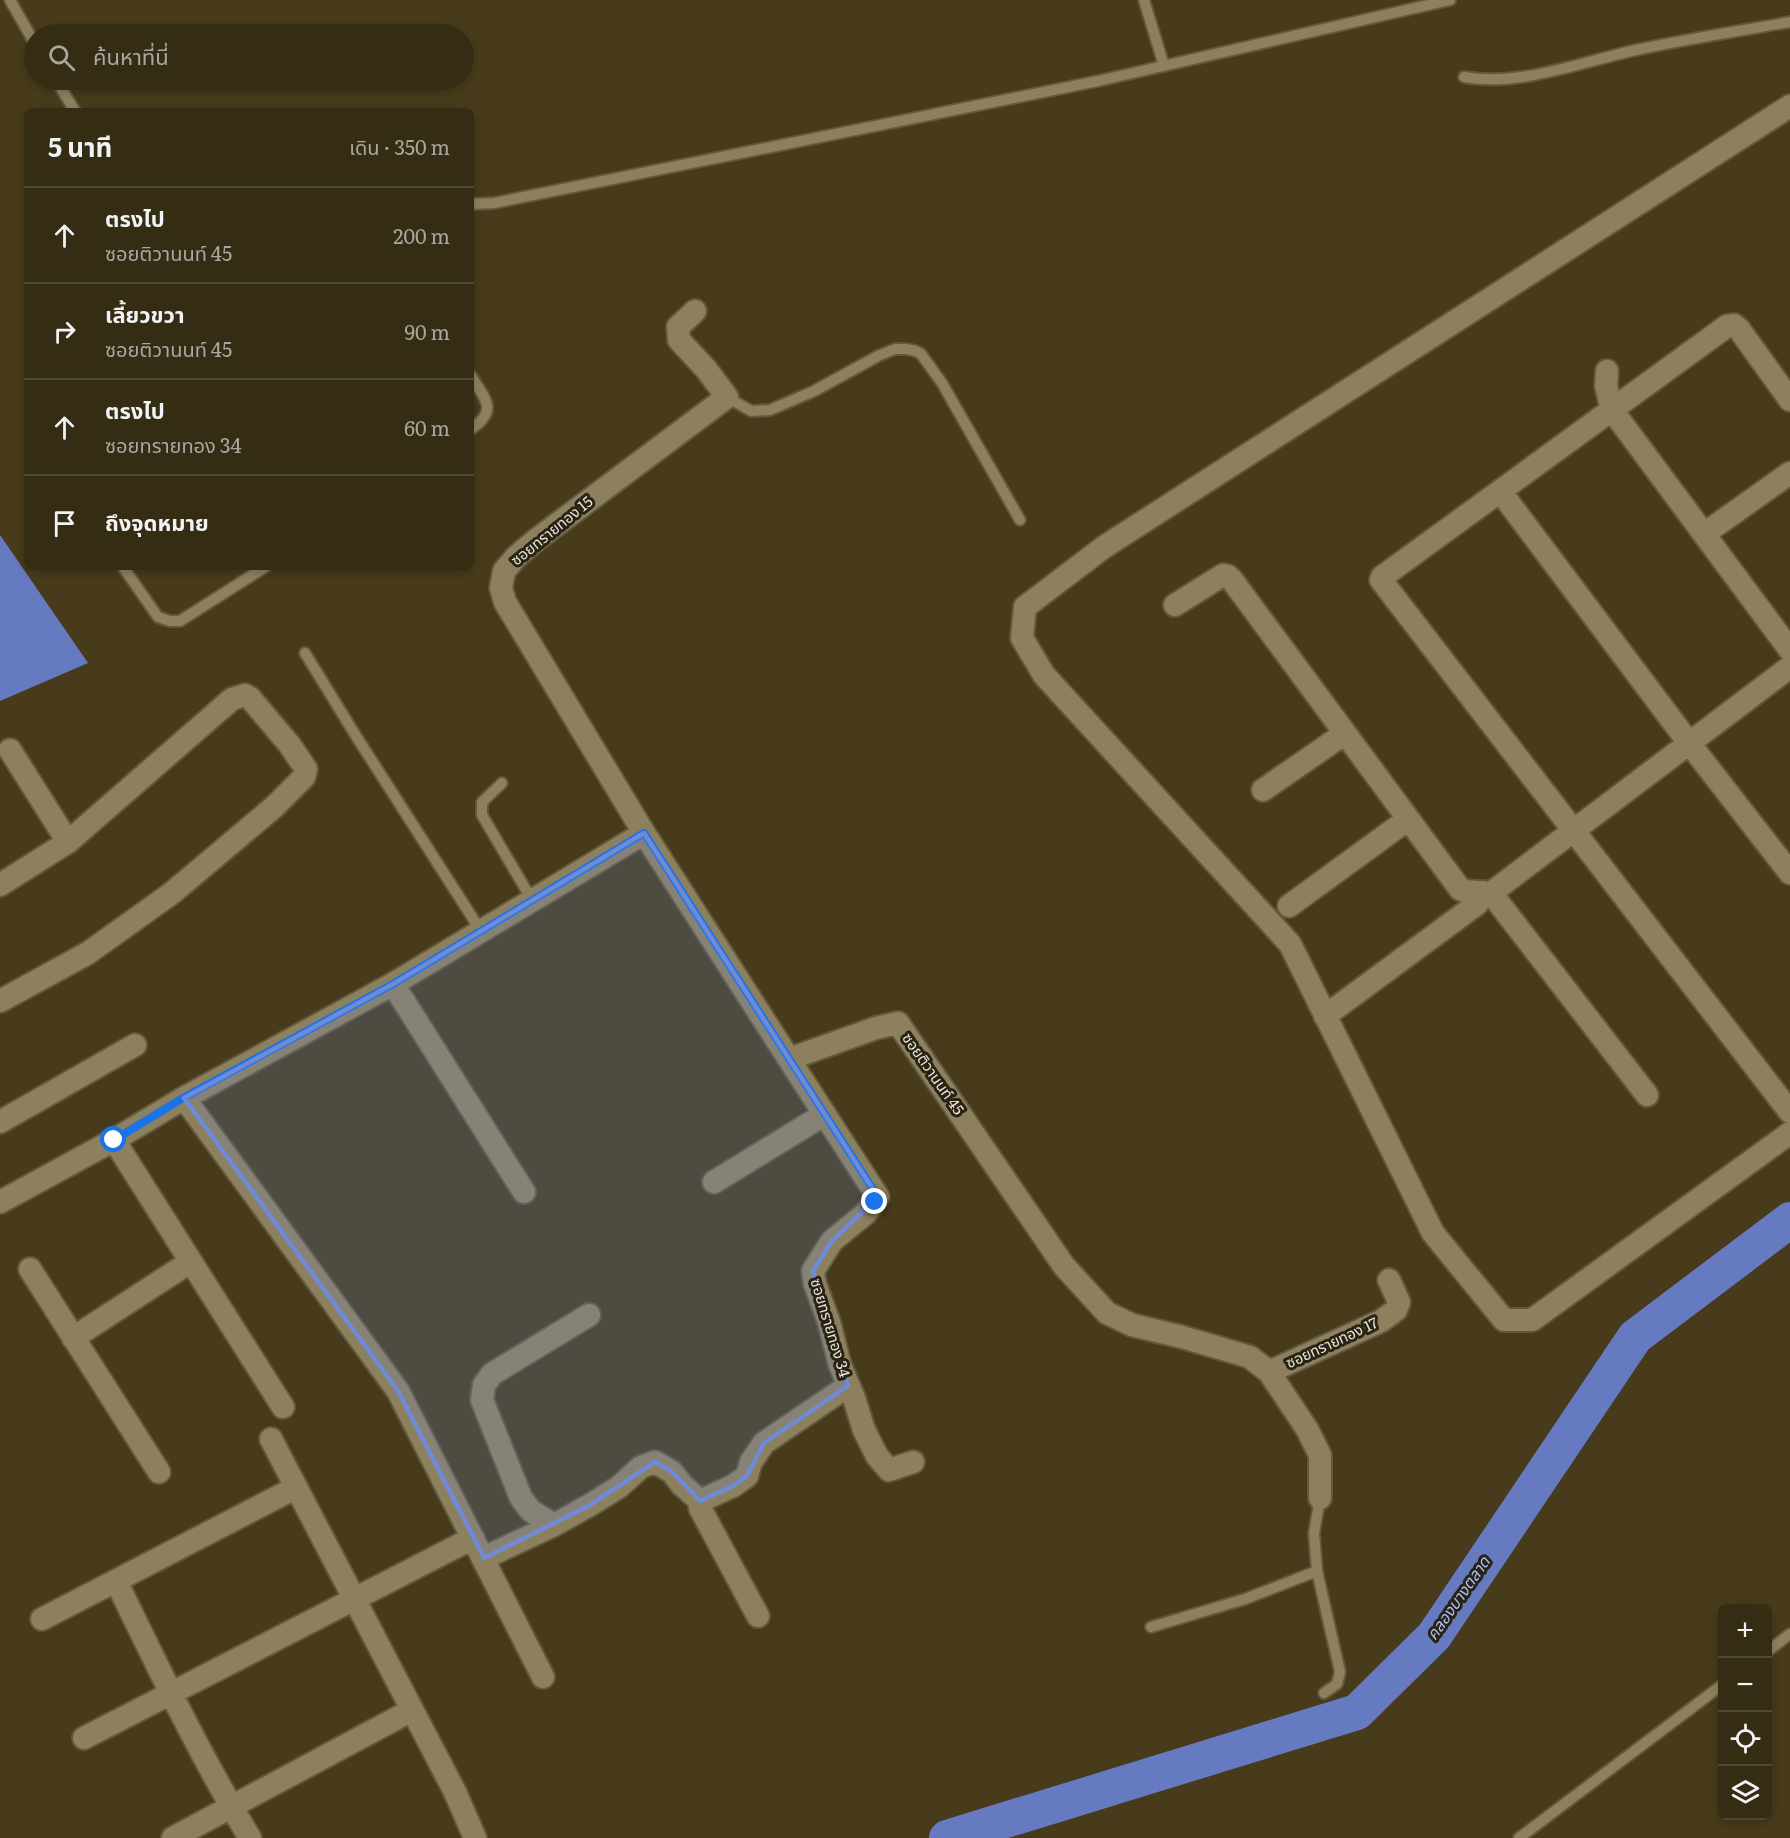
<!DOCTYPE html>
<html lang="th">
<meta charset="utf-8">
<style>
:root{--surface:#352c14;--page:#3d341d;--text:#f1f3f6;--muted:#aaa7a0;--line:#4f4834}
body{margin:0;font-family:Literata,"Noto Sans Thai",serif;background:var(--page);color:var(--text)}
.controls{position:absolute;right:18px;bottom:18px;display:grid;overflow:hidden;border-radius:9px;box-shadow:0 3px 9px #0003}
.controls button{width:54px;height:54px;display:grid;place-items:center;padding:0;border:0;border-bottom:2px solid var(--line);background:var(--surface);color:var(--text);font:30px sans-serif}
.stop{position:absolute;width:18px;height:18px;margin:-14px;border:4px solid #1a73e8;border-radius:50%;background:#fff}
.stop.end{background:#1a73e8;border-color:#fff;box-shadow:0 2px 6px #0008}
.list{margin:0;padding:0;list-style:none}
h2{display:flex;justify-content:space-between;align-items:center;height:78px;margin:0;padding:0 24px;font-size:26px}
h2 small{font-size:20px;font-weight:400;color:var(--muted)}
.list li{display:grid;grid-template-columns:39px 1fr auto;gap:18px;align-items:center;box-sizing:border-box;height:96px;padding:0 24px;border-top:2px solid var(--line)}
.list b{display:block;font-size:22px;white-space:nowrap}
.list p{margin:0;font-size:20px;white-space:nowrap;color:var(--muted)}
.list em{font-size:20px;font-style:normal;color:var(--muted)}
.icon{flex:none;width:33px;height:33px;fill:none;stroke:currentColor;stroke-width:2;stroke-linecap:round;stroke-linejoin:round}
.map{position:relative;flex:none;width:1790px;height:1838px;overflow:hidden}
.search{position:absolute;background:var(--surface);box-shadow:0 3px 9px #0003;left:24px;top:24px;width:450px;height:66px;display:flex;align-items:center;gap:15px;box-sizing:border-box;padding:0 21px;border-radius:33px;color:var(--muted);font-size:22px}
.panel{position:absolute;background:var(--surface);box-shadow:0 3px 9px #0003;left:24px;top:108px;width:450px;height:462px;border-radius:9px}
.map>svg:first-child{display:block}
</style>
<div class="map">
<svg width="1790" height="1838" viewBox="0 0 1790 1838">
<rect width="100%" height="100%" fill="#473b1b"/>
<!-- water -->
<path fill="#667ac2" d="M0 535 88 663 0 701Z"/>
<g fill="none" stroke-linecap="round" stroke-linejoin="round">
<!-- river -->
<path stroke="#667ac2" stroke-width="36" d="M947 1838 1357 1712 1434 1636 1635 1337 1790 1220"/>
<defs>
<path id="lane" d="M10 0 34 42
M1144 0 1164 66
M1464 77C1519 87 1581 62 1636 50 1687 39 1739 31 1790 22
M56 80 75 111
M471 204 494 203 1098 81 1450 0
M471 376C485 399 499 410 471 429
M727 397 751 411 770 410 814 391 878 356 895 349H906L916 351 921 354 942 383 1020 520
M123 567 158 617 170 621H180L265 567
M305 653 356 736 481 931
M502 783 482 802V815L532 900
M1320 1498 1314 1533 1317 1571 1340 1672 1337 1684 1324 1693
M1151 1627 1245 1599 1317 1571
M1768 1651 1790 1634
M1519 1838 1722 1685"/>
<path id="street" d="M1790 106 1104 547 1025 607 1022 638 1044 675 1290 944 1433 1233 1504 1320H1532L1790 1133
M1607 371 1606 386 1612 410 1790 650
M1790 400 1739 329 1734 325 1727 326 1382 577 1381 580 1790 1112
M1500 491 1689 743 1790 873
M1704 534 1790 473
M1175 605 1223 575 1228 576 1232 580 1460 889 1464 891 1491 893 1647 1095
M10 750 68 842
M1263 790 1344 734
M644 833 505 602 501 588 504 571 516 557 536 540 727 397 706 369 679 340 678 327 695 311
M0 885 68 842 232 699 245 695 250 698 289 744 306 769 304 777 274 807 172 893 88 953 0 1001
M1491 893 1790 667
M1289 906 1407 820
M393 984 524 1192
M1325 1016 1477 904 1483 892
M789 1059 878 1197 865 1214 832 1241 813 1271 815 1284 829 1322 840 1365 854 1398 864 1430 877 1456 889 1470 913 1462
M184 1098 398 1391 543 1677
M0 1122 135 1045
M114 1140 283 1407
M714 1182 825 1114
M0 1202 114 1140 184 1098 393 984 644 833 789 1059 876 1028 898 1023 1064 1266 1107 1313 1132 1325 1182 1337 1250 1357 1269 1372 1307 1429 1320 1455V1498
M30 1269 159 1472
M73 1338 190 1262
M1269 1372 1381 1321 1396 1310 1399 1302 1389 1280
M271 1439 455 1792 475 1838
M700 1501 733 1486 747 1476 751 1462 764 1443 848 1386
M554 1525 531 1511 521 1498 482 1400 484 1385 492 1374 589 1315
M484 1558 554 1525 590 1505 619 1487 641 1467 655 1462 672 1472 682 1485 700 1501V1508L758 1616
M116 1581C158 1667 200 1756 250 1838
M42 1619 295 1488
M84 1738 473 1538
M173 1838 412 1710"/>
</defs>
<!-- lane casing -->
<use href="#lane" stroke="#62583c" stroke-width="14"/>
<!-- street casing -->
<use href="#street" stroke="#62583c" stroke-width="26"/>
<!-- lane -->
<use href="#lane" stroke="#8c805e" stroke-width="10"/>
<!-- street -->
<use href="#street" stroke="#8c805e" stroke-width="22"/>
</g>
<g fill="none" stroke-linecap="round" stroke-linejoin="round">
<!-- route -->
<path stroke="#1a73e8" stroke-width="8" d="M114 1140 183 1098 393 984 644 833 878 1197 875 1202"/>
</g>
<!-- marked area -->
<path fill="#6f8ad6" fill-opacity="0.2" stroke="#6f8ad6" stroke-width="4.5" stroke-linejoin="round" d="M644 833 878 1197 832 1241 813 1271 848 1386 764 1443 747 1476 733 1486 700 1501 672 1472 655 1462 590 1505 484 1558 398 1391 184 1098 393 984Z"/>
<g text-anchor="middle" stroke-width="6" stroke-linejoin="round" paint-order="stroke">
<!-- street labels -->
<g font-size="15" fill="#ebe4d2" stroke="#282315">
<text transform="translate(552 531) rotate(-39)" y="5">ซอยทรายทอง 15</text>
<text transform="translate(933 1074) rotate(55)" y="5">ซอยติวานนท์ 45</text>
<text transform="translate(830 1328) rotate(73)" y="5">ซอยทรายทอง 34</text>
<text transform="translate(1332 1343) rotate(-25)" y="5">ซอยทรายทอง 17</text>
</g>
<!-- water labels -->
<g font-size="16" font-style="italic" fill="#adc0fa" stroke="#282315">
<text transform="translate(1458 1598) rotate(-55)" y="6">คลองบางตลาด</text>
</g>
</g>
</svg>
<div class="controls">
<button>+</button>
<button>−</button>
<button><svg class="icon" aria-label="locate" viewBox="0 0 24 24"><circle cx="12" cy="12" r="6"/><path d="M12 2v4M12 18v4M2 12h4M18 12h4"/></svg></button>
<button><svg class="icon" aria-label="layers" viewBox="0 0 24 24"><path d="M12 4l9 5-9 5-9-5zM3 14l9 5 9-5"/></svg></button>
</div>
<div class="stop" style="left:114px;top:1140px"></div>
<div class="stop end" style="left:875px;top:1202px"></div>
<div class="search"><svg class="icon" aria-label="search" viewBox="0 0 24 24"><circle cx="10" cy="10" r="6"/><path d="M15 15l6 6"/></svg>ค้นหาที่นี่</div>
<section class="panel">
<h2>5 นาที<small>เดิน · 350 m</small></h2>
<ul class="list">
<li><svg class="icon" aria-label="ahead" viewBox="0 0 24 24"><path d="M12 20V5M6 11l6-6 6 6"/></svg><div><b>ตรงไป</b><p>ซอยติวานนท์ 45</p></div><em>200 m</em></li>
<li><svg class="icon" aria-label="right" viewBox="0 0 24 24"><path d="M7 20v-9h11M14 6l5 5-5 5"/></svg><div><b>เลี้ยวขวา</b><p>ซอยติวานนท์ 45</p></div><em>90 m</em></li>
<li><svg class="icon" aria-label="ahead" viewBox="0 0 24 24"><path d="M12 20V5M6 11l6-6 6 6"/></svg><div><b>ตรงไป</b><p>ซอยทรายทอง 34</p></div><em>60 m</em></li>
<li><svg class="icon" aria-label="arrive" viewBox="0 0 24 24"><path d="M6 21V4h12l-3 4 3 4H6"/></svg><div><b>ถึงจุดหมาย</b></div></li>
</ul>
</section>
</div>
